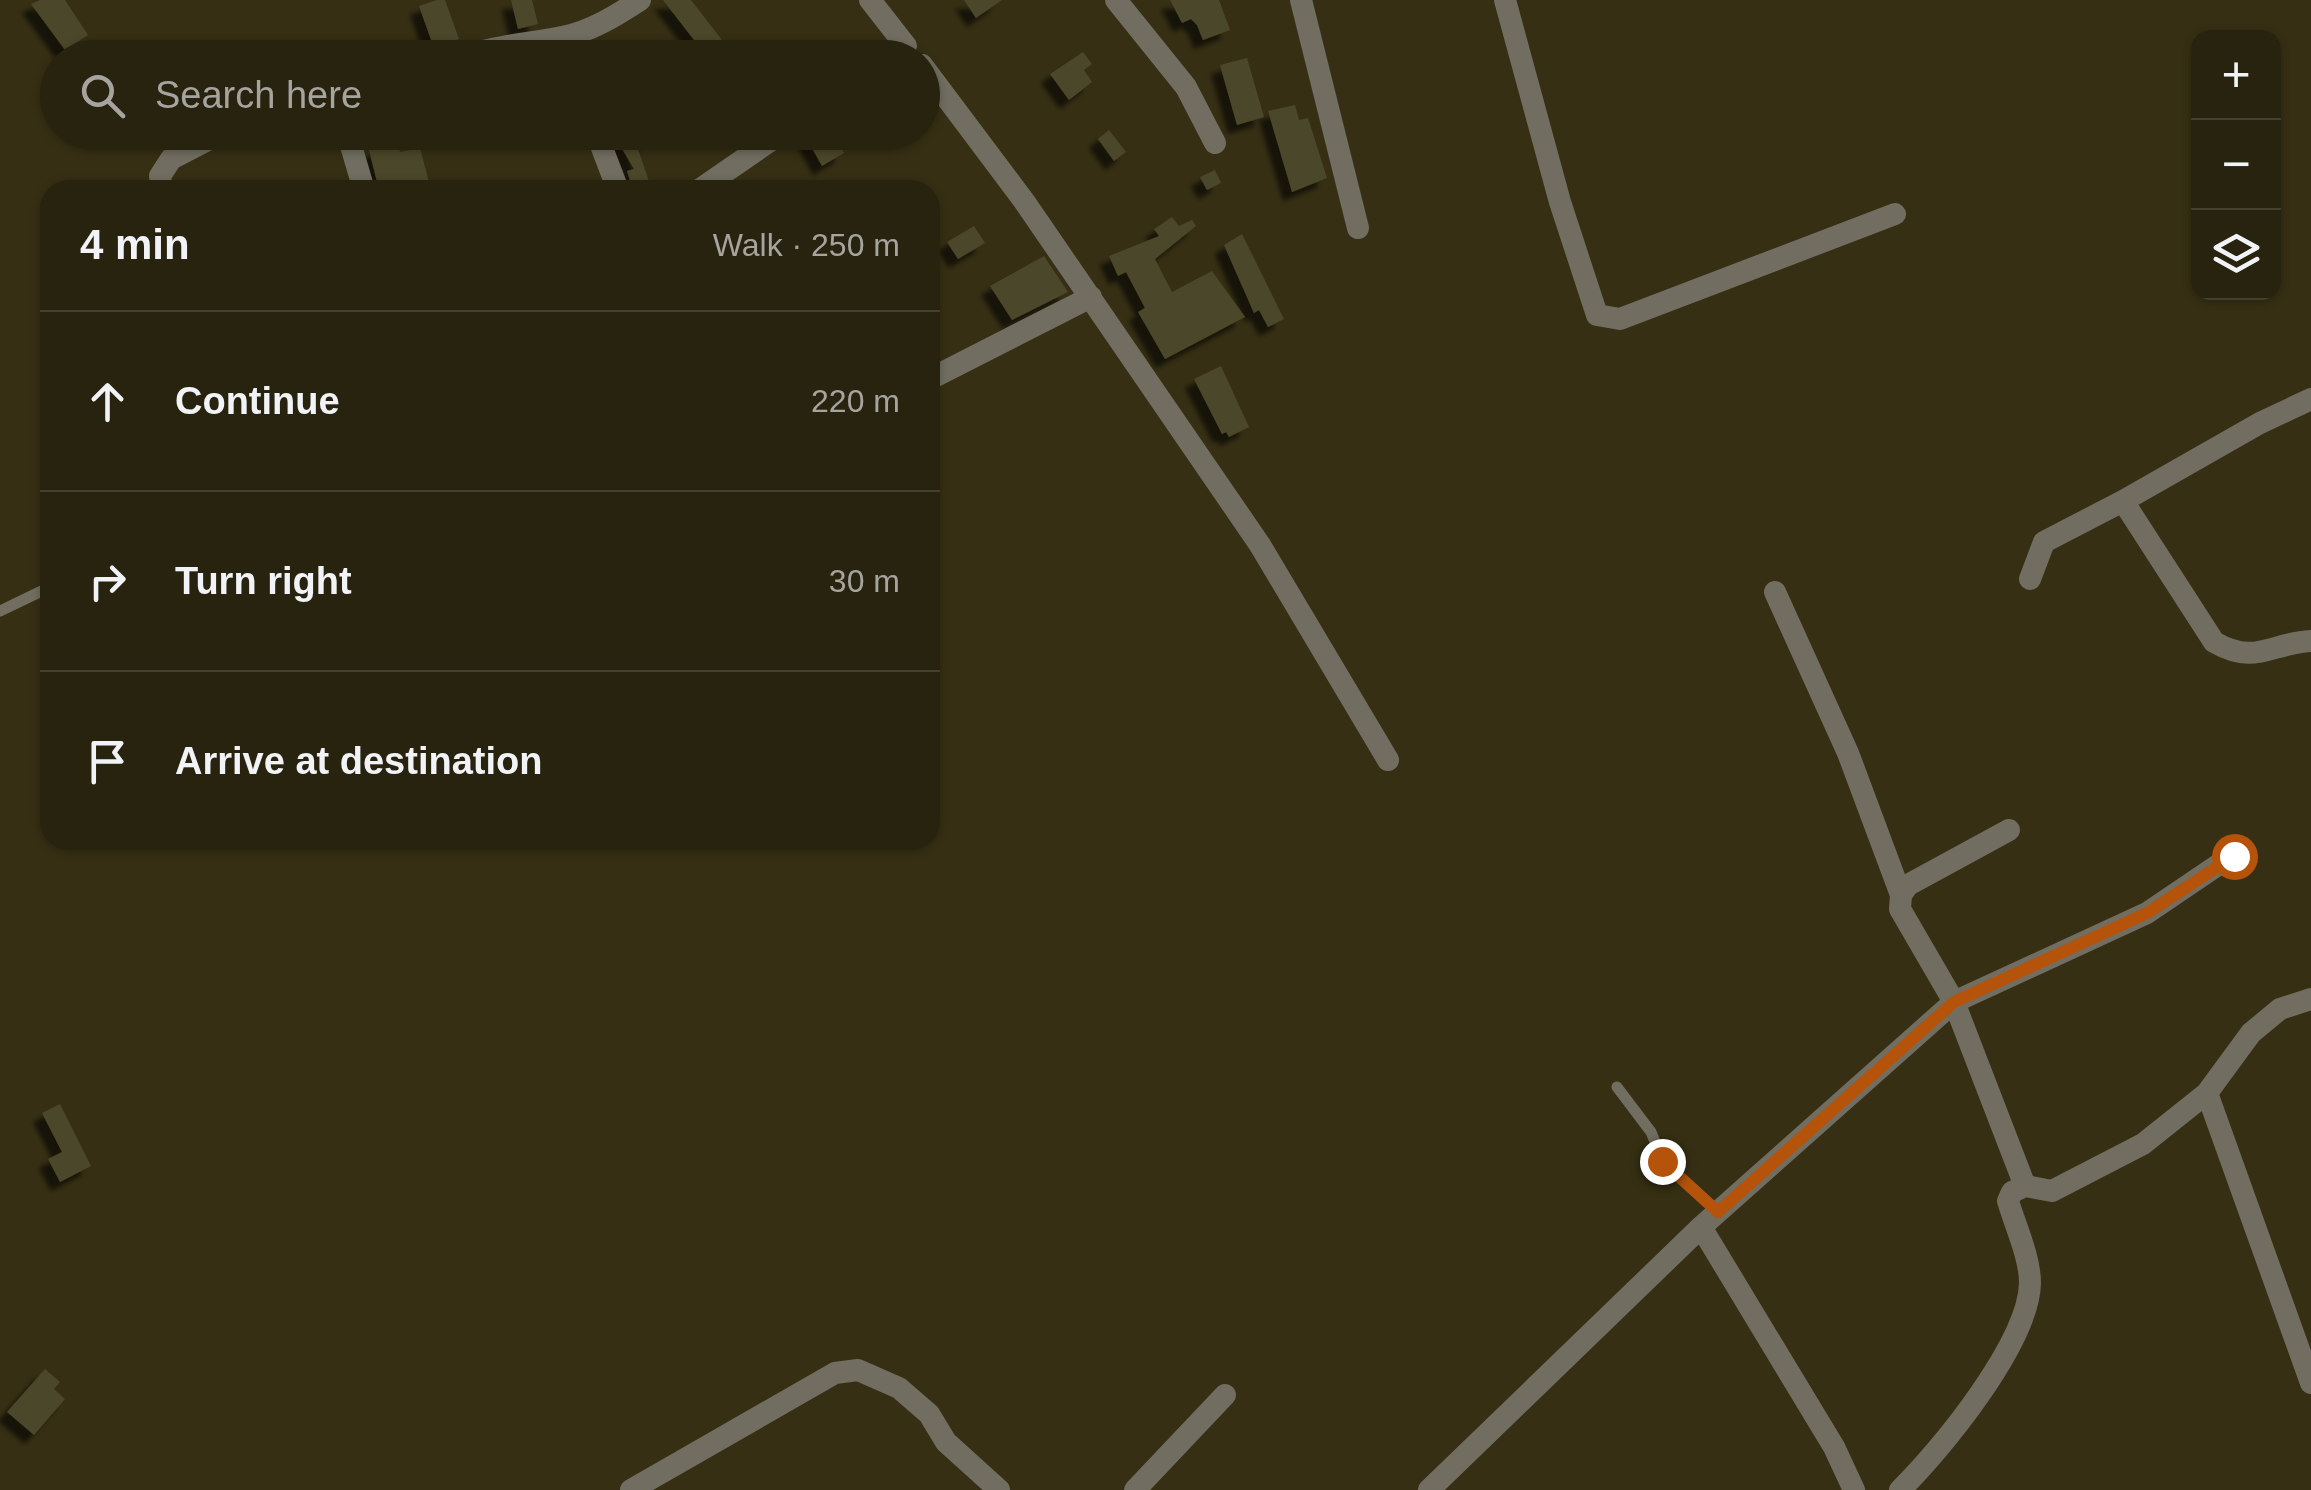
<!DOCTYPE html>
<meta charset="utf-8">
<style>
:root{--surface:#28230f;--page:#302b18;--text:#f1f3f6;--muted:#a5a49e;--line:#44402f}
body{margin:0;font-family:Arial,sans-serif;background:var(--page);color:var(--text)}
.controls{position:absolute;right:30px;top:30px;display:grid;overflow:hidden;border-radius:20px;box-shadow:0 2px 8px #0004}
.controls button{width:90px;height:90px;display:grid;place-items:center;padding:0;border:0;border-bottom:2px solid var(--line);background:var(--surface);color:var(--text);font:50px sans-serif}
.stop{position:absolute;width:30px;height:30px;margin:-22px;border:8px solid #b45309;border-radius:50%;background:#fff}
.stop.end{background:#b45309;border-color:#fff;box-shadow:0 2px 10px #0008}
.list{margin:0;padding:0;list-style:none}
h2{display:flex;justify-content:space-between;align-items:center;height:130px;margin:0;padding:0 40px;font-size:42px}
h2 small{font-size:32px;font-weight:400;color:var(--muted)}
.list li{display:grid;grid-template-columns:65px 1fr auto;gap:30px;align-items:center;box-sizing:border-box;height:180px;padding:0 40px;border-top:2px solid var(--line)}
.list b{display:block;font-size:38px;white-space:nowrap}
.list em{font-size:32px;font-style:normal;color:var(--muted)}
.icon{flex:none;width:55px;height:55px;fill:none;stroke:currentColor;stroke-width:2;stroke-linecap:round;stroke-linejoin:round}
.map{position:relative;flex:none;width:2311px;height:1490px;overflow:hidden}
.search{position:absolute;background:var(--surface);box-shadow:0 2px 8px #0004;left:40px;top:40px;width:900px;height:110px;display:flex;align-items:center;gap:25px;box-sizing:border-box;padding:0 35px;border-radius:55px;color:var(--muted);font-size:38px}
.panel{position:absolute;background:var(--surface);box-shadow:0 2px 8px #0004;left:40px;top:180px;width:900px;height:670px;border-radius:30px}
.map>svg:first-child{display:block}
</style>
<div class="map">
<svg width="2311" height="1490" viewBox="0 0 2311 1490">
<defs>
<filter id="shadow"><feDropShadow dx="-9" dy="9" stdDeviation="2.5" flood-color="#0009"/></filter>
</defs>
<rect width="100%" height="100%" fill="#362f14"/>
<!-- building -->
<path fill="#4c462a" filter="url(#shadow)" d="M40 0H65L88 35 65 50 31 4Z
M437 0H445L459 39 434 48 419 6Z
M511 0H532L538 24 518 29Z
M663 0H691L736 58H708Z
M964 0H1002L976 18Z
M1170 0H1219L1230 30 1203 40 1197 25 1191 19 1182 23Z
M1083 52 1092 64 1084 70 1092 82 1069 100 1050 74Z
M1247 58 1264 117 1237 125 1220 65Z
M1295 105 1299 120 1308 118 1327 178 1292 192 1268 111Z
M1109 130 1126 152 1114 161 1098 139Z
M612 132H642L649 143 638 149 652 190H633L627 171 634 169Z
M803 132H833L844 153 822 166Z
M398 143 400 152 420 148 431 190H405L404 186 379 190 369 150Z
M1215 170 1221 183 1207 190 1200 177Z
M1172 217 1179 226 1192 220 1196 226 1155 259 1172 292 1212 271 1245 317 1165 359 1138 312 1145 308 1126 272 1118 276 1109 256 1159 236 1154 229Z
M974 226 985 243 958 259 947 242Z
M1242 234 1284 319 1268 327 1259 310 1254 313 1224 245Z
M1044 256 1068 292 1012 320 990 286Z
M1221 366 1249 427 1229 437 1226 432 1222 434 1194 379Z
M60 1104 91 1166 60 1182 48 1159 62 1152 42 1113Z
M45 1369 60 1382 54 1389 65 1399 34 1435 7 1412Z"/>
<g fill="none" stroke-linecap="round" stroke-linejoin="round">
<!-- service -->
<path stroke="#716e61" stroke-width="11" d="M0 611 50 587
M1617 1087 1651 1132 1663 1161 1718 1212"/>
<!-- minor -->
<path stroke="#716e61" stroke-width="22" d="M870 0 906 46 892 58
M1116 0 1186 87 1215 143
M1301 0 1358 228
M1505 0 1560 202 1597 315 1620 319 1895 214
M462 58C495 45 528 44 562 37 590 32 617 15 640 0
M922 65 1024 201 1260 545 1388 760
M347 132 364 190
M596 132 618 190
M162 190 160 176 171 159 223 132
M699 190 783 132
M930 379 1091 297
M2123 501 2260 423 2311 399
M2030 579 2044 542 2123 501 2214 642C2256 666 2270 643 2311 641
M1775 592 1848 753 1901 895 1900 909 1954 1002 2025 1186
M1901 895 1908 885 2009 830
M2207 1093 2311 1383
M1701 1227 1834 1447 1854 1490
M631 1490 835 1373 858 1370 899 1388 929 1414 946 1442 999 1490
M1135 1490 1225 1395
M1429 1490 1701 1227 1954 1002 2147 913 2240 850
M1900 1490C1942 1449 2029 1342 2030 1283 2030 1257 2015 1225 2008 1201L2012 1192 2025 1186 2052 1191 2143 1144 2207 1093 2251 1033 2280 1009 2311 999"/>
</g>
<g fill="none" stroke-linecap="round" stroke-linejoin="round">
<!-- route -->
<path stroke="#b45309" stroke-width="12" d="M1662 1161 1718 1212 1954 1002 2147 913 2234 856"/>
</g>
</svg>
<div class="controls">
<button>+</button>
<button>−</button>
<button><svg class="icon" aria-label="layers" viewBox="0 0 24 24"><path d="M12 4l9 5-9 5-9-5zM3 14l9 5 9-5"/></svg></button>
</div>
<div class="stop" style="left:2234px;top:856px"></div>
<div class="stop end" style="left:1662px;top:1161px"></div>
<div class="search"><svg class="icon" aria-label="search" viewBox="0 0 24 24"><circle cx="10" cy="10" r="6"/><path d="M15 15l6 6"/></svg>Search here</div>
<section class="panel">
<h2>4 min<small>Walk · 250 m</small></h2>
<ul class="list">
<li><svg class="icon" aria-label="ahead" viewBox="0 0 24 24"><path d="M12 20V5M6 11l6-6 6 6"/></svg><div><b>Continue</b></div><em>220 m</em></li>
<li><svg class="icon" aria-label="right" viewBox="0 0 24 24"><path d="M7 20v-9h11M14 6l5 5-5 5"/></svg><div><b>Turn right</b></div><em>30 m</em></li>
<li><svg class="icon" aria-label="arrive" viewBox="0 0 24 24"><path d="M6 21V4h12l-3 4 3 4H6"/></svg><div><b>Arrive at destination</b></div></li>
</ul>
</section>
</div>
